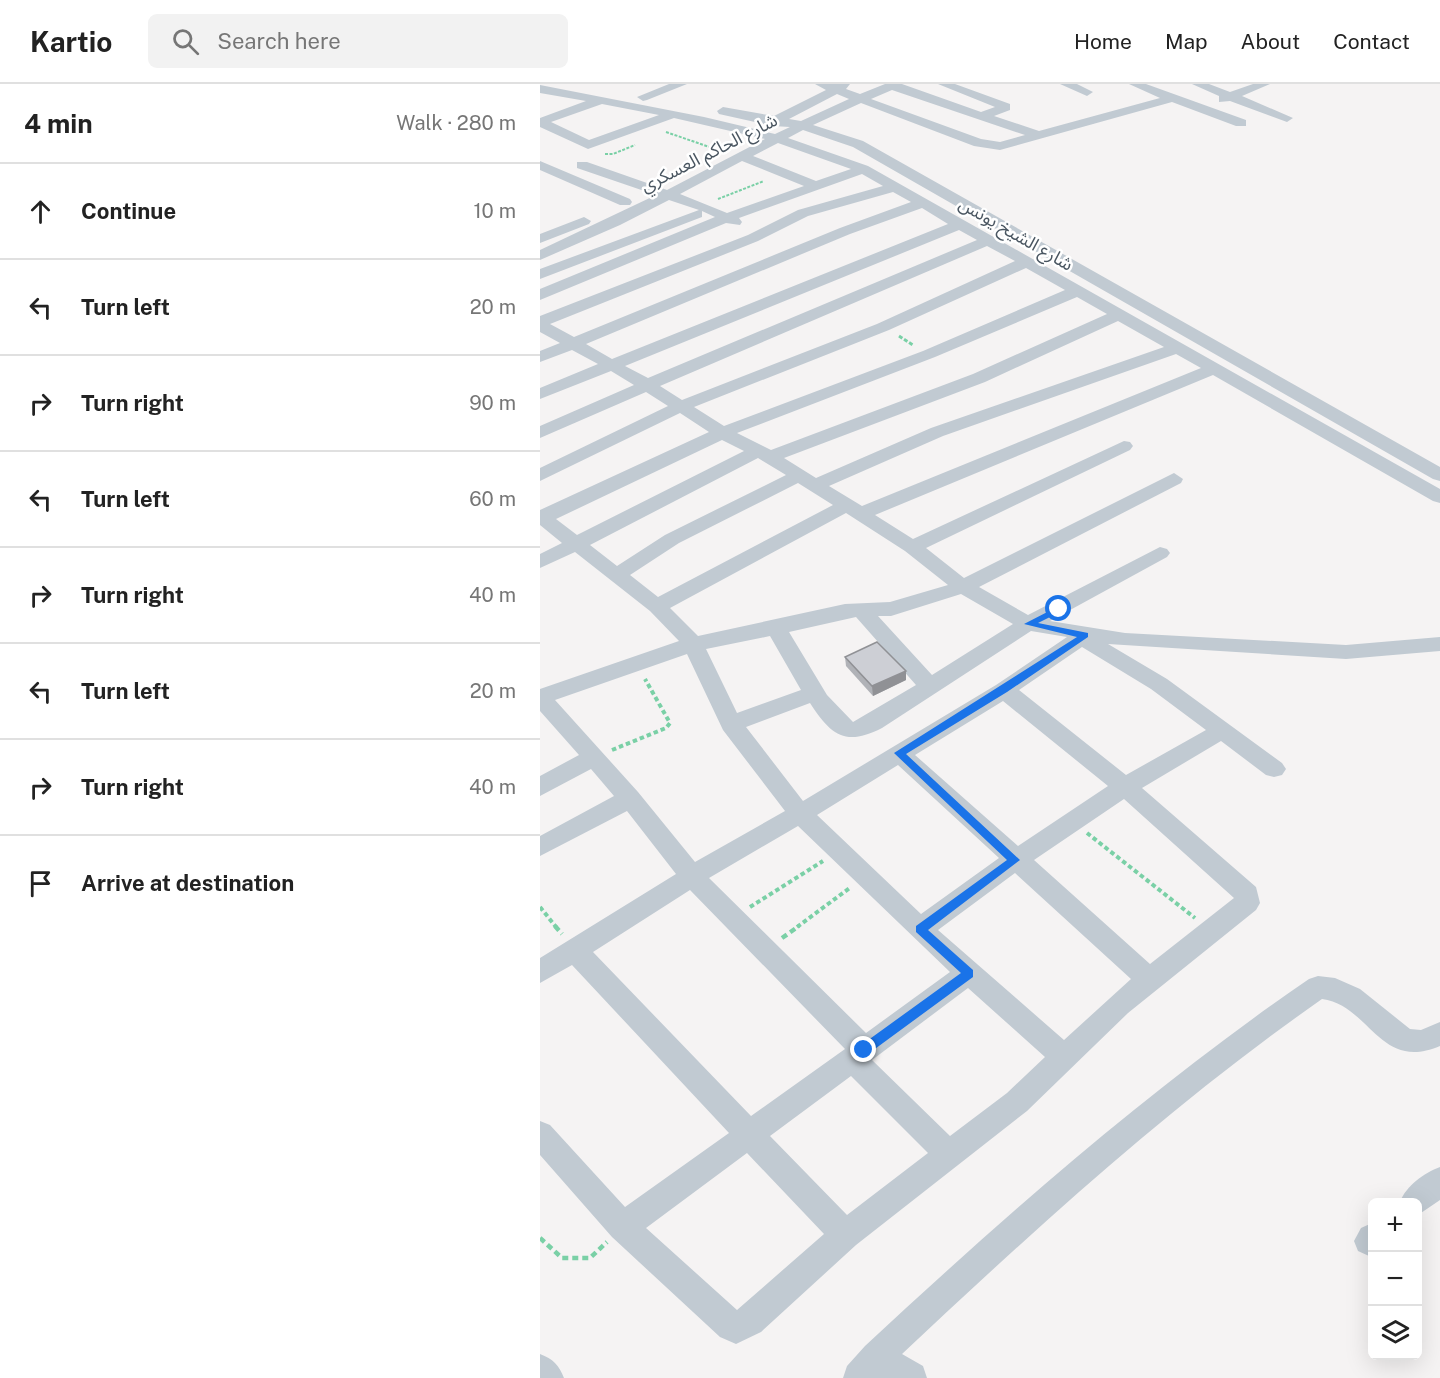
<!DOCTYPE html>
<meta charset="utf-8">
<style>
:root{--surface:#fff;--page:#f2f2f2;--text:#222;--muted:#767676;--line:#e0e0e0}
body{margin:0;font-family:"Public Sans","Noto Sans Arabic",sans-serif;background:var(--page);color:var(--text)}
.controls{position:absolute;right:18px;bottom:18px;display:grid;overflow:hidden;border-radius:9px;box-shadow:0 6px 24px #0002}
.controls button{width:54px;height:54px;display:grid;place-items:center;padding:0;border:0;border-bottom:2px solid var(--line);background:var(--surface);color:var(--text);font:30px sans-serif}
.stop{position:absolute;width:18px;height:18px;margin:-14px;border:4px solid #1a73e8;border-radius:50%;background:#fff}
.stop.end{background:#1a73e8;border-color:#fff;box-shadow:0 2px 6px #0008}
.list{margin:0;padding:0;list-style:none}
h2{display:flex;justify-content:space-between;align-items:center;height:78px;margin:0;padding:0 24px;font-size:26px}
h2 small{font-size:20px;font-weight:400;color:var(--muted)}
.list li{display:grid;grid-template-columns:39px 1fr auto;gap:18px;align-items:center;box-sizing:border-box;height:96px;padding:0 24px;border-top:2px solid var(--line)}
.list b{display:block;font-size:22px;white-space:nowrap}
.list em{font-size:20px;font-style:normal;color:var(--muted)}
.icon{flex:none;width:33px;height:33px;fill:none;stroke:currentColor;stroke-width:2;stroke-linecap:round;stroke-linejoin:round}
.map{position:relative;flex:none;width:900px;height:1294px;overflow:hidden}
header{display:flex;align-items:center;gap:36px;box-sizing:border-box;height:84px;padding:0 30px;background:var(--surface);border-bottom:2px solid var(--line)}
header strong{font-size:28px}
nav{display:flex;gap:33px;margin-inline-start:auto;font-size:21px}
.search{width:420px;height:54px;background:var(--page);display:flex;align-items:center;gap:15px;box-sizing:border-box;padding:0 21px;border-radius:9px;color:var(--muted);font-size:22px}
main{display:flex}
aside{flex:1;background:var(--surface)}
.map>svg:first-child{display:block}
</style>
<header>
<strong>Kartio</strong>
<div class="search"><svg class="icon" aria-label="search" viewBox="0 0 24 24"><circle cx="10" cy="10" r="6"/><path d="M15 15l6 6"/></svg>Search here</div>
<nav><a>Home</a><a>Map</a><a>About</a><a>Contact</a></nav>
</header>
<main>
<aside>
<h2>4 min<small>Walk · 280 m</small></h2>
<ul class="list">
<li><svg class="icon" aria-label="ahead" viewBox="0 0 24 24"><path d="M12 20V5M6 11l6-6 6 6"/></svg><div><b>Continue</b></div><em>10 m</em></li>
<li><svg class="icon" aria-label="left" viewBox="0 0 24 24"><path d="M17 20v-9H6M10 6l-5 5 5 5"/></svg><div><b>Turn left</b></div><em>20 m</em></li>
<li><svg class="icon" aria-label="right" viewBox="0 0 24 24"><path d="M7 20v-9h11M14 6l5 5-5 5"/></svg><div><b>Turn right</b></div><em>90 m</em></li>
<li><svg class="icon" aria-label="left" viewBox="0 0 24 24"><path d="M17 20v-9H6M10 6l-5 5 5 5"/></svg><div><b>Turn left</b></div><em>60 m</em></li>
<li><svg class="icon" aria-label="right" viewBox="0 0 24 24"><path d="M7 20v-9h11M14 6l5 5-5 5"/></svg><div><b>Turn right</b></div><em>40 m</em></li>
<li><svg class="icon" aria-label="left" viewBox="0 0 24 24"><path d="M17 20v-9H6M10 6l-5 5 5 5"/></svg><div><b>Turn left</b></div><em>20 m</em></li>
<li><svg class="icon" aria-label="right" viewBox="0 0 24 24"><path d="M7 20v-9h11M14 6l5 5-5 5"/></svg><div><b>Turn right</b></div><em>40 m</em></li>
<li><svg class="icon" aria-label="arrive" viewBox="0 0 24 24"><path d="M6 21V4h12l-3 4 3 4H6"/></svg><div><b>Arrive at destination</b></div></li>
</ul>
</aside>
<div class="map">
<svg width="900" height="1294" viewBox="0 0 900 1294">
<rect width="100%" height="100%" fill="#f5f3f3"/>
<g fill="none" stroke-linecap="round" stroke-linejoin="round">
<!-- path-far3 -->
<path stroke="#7ad0a6" stroke-width="2" stroke-dasharray="3 1.5" stroke-linecap="butt" d="M126 48 181 67
M65 70H73L95 61
M178 115 224 97"/>
<!-- path-far2 -->
<path stroke="#7ad0a6" stroke-width="3" stroke-dasharray="4 2" stroke-linecap="butt" d="M359 252 373 261"/>
<!-- path-far1 -->
<path stroke="#7ad0a6" stroke-width="4" stroke-dasharray="4.5 3" stroke-linecap="butt" d="M72 666 126 644 130 639 105 595
M547 749 655 834
M0 823 16 843
M210 823 283 777
M257 843 311 803"/>
<!-- path -->
<path stroke="#7ad0a6" stroke-width="4.5" stroke-dasharray="6 4" stroke-linecap="butt" d="M15 842 22 850
M242 854 259 842
M0 1154 22 1174H50L67 1158"/>
<!-- minor -->
<path fill="#c1cad2" fill-rule="evenodd" d="M129 0H147L107 16 103 17 97 13Z
M275 0H310L306 5 320 10 345 0H362L441 28 455 23 398 0H415L470 20V26L454 32 499 47 620 14 589 0H606L706 36V42H696L632 18 460 66 434 62 321 19 273 41 323 57 900 383V397L893 395 313 63 263 46 248 54 328 82 900 405V419L893 417 673 291 335 431 373 455 584 357 590 358 593 362 590 366 386 464 424 494 634 389 643 395 641 399 439 503 488 531 620 463 627 465 630 469 627 473 510 537 585 549 806 561 900 553V567L806 575 568 560 627 595 742 679 746 685 742 691 734 693 726 691 681 657 602 704 716 803 720 819 716 826 588 929 487 1027 316 1161 221 1248 196 1260 180 1253 72 1153 0 1071V1037L10 1041 85 1123 189 1049 32 881 0 899V874L136 790 87 727 0 772V752L74 712 51 685 0 712V692L39 671 0 627V605L139 557 110 527 35 468 0 484V470L22 459 0 441V426L169 348 140 329 0 397V384L128 322 106 308 0 354V342L94 301 71 287 0 315V304L58 280 32 266 0 278V267L20 259 0 248V232L208 151 258 126 343 102 322 90 199 134 202 138 200 141 186 139 0 216V205L175 133 162 127V133L0 195V185L159 126 129 116 80 141 0 176V166L116 111 37 84V78H47L127 106 225 55 134 34 48 65 0 43V34L46 17 0 9V1L164 33 235 50 250 43 233 42 179 30 177 27 183 23 234 32 286 6ZM352 6 485 51 460 58 441 55 331 15ZM297 10 309 15 261 37 249 35ZM62 20 119 31 49 56 11 38ZM238 59 311 85 276 97 213 72ZM202 77 264 102 187 129 140 110ZM353 108 371 118 300 144 34 253 10 240 218 157 268 132ZM382 124 408 140 72 275 46 260 310 150ZM419 146 437 156 108 294 85 282ZM447 162 475 177 337 240 142 316 120 302ZM486 184 525 206 383 267 184 342 154 323 349 246ZM537 213 567 230 433 290 231 366 197 349 395 273ZM578 237 624 263 391 344 276 394 244 374 445 298ZM636 270 661 284 322 422 289 402 403 352ZM182 356 204 367 37 451 16 435ZM218 374 246 391 125 451 77 482 50 461ZM258 399 293 421 118 513 90 491 139 459ZM306 429 365 467 408 501 350 518 305 520 158 552 130 524ZM421 510 473 540 392 591 338 532H351ZM316 533 376 601 313 638 287 611 249 548ZM491 547 527 553 456 601 263 717 206 643 270 619C291 651 305 663 342 644ZM230 552 261 606 197 629 166 565ZM542 563 611 605 666 646 586 691 479 606ZM147 570 183 646 245 727 155 778 98 708 15 616ZM463 617 568 702 478 762 375 671ZM358 681 459 774 381 830 277 731ZM584 715 694 814 610 880 494 776ZM258 742 410 888 326 949 169 794ZM475 789 591 895 524 956 398 846ZM150 806 305 965 211 1032 53 868ZM428 904 505 973 467 1009 410 1052 332 976ZM311 992 388 1069 307 1131 230 1052ZM207 1069 284 1150 197 1226 106 1144Z
M520 0H537L553 8 547 12Z
M652 0H669L690 8 713 0H730L702 12 753 34 747 38 690 17 679 18V12Z
M0 77 90 115 92 118 90 121H80L0 86Z
M44 133 51 137 49 140 0 159V150Z
M778 892 795 894 820 905 870 945 881 946 900 938V962C839 988 830 921 782 915 631 1021 496 1144 362 1270L383 1282 387 1294H303L307 1282 325 1262C466 1131 610 1004 769 895Z
M900 1083V1116L878 1131V1118H860C866 1102 884 1089 900 1083Z
M832 1139V1170L829 1172 818 1167 814 1157 821 1144Z
M0 1270C13 1275 19 1281 24 1294H0Z"/>
</g>
<!-- wall -->
<path fill="#b0b2b7" d="M305 573 366 596 333 612 306 582Z"/>
<!-- shaded-wall -->
<path fill="#909195" d="M366 587V596L333 612 332 602Z"/>
<!-- building -->
<path fill="#cdcfd5" stroke="#909195" stroke-width="1.5" d="M337 558 366 587 332 602 305 573Z"/>
<!-- route -->
<path fill="#1a73e8" d="M519 522 522 523V527L498 539 548 549V553L467 608 366 670 480 776 388 846 433 886V893L328 970H320V962L421 889 376 848V842L467 776 354 669 537 553 484 540Z"/>
<g text-anchor="middle" stroke-width="5" stroke-linejoin="round" paint-order="stroke">
<!-- far-street labels -->
<g font-size="18" fill="#4a5661" stroke="#fff">
<text transform="translate(169 69) rotate(-27)" y="6">شارع الحاكم العسكري</text>
<text transform="translate(476 150) rotate(30)" y="6">شارع الشيخ يونس</text>
</g>
</g>
</svg>
<div class="controls">
<button>+</button>
<button>−</button>
<button><svg class="icon" aria-label="layers" viewBox="0 0 24 24"><path d="M12 4l9 5-9 5-9-5zM3 14l9 5 9-5"/></svg></button>
</div>
<div class="stop" style="left:519px;top:525px"></div>
<div class="stop end" style="left:324px;top:966px"></div>
</div>
</main>
